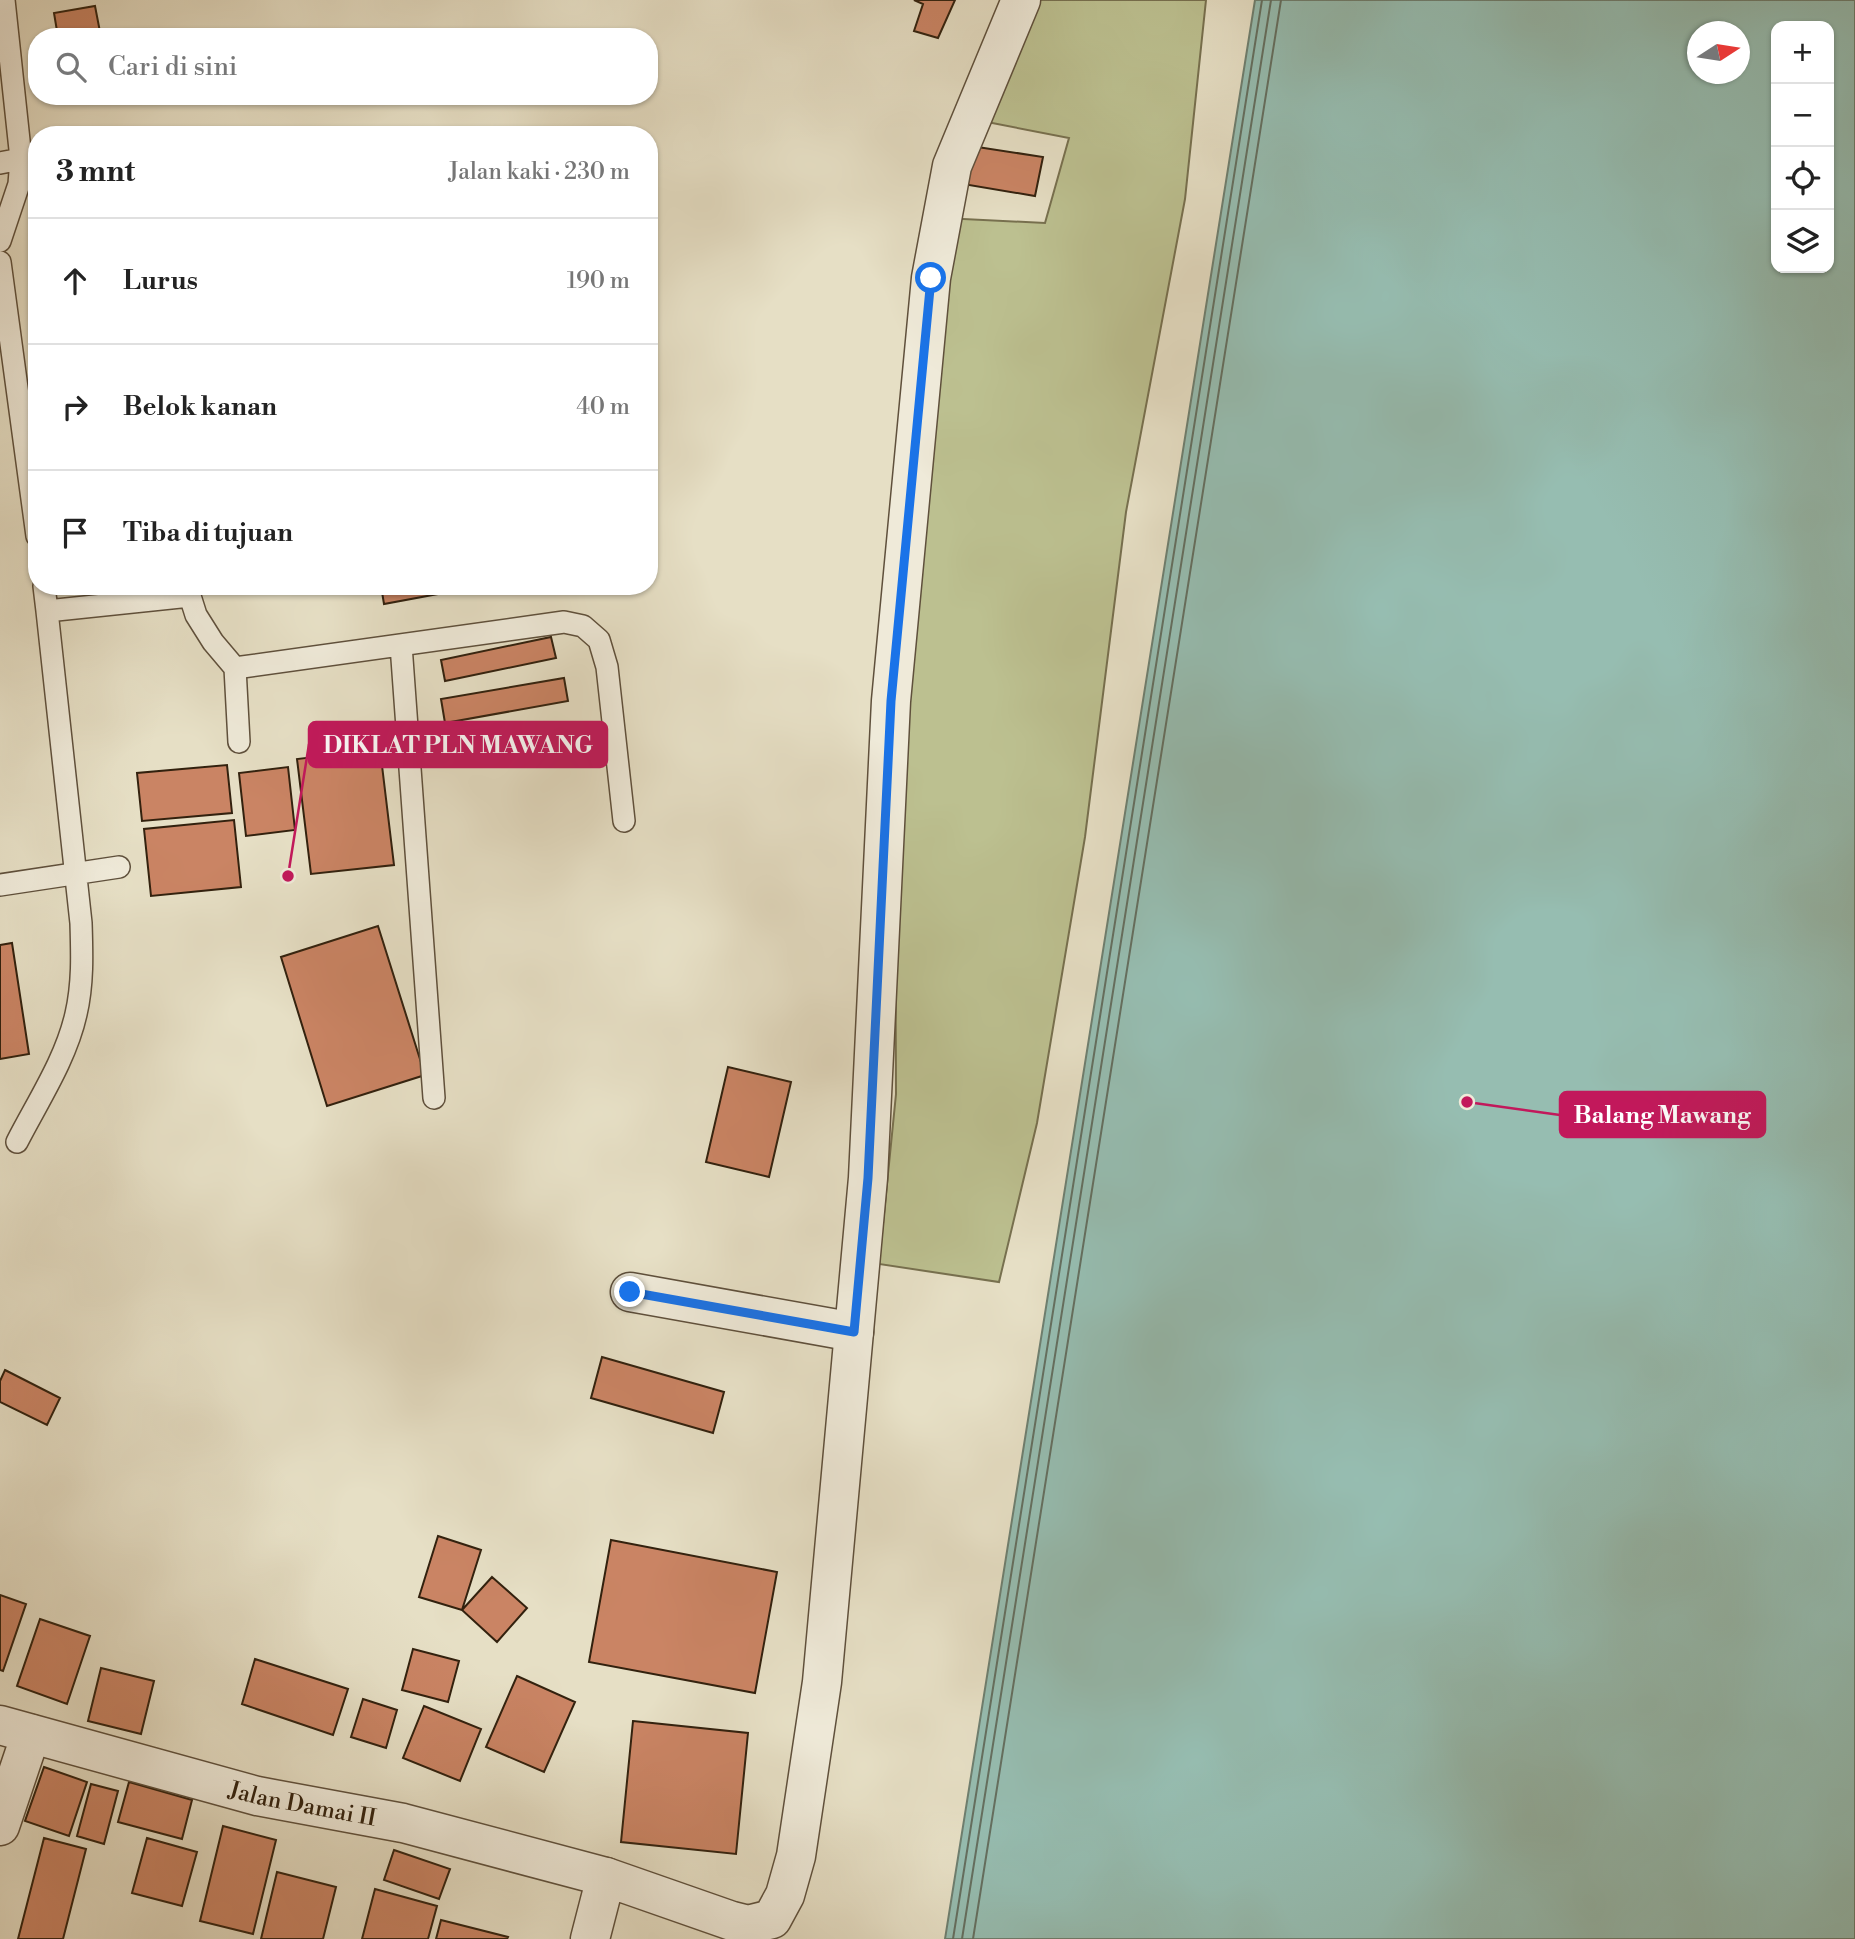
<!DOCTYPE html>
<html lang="id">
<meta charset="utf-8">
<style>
:root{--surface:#fff;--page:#f6f6f6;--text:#222;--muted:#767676;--line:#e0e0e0}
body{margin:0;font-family:"Libre Bodoni",serif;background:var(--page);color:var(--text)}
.controls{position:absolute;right:21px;top:21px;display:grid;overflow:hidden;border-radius:14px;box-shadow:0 2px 5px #0004}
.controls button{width:63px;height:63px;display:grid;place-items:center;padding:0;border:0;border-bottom:2px solid var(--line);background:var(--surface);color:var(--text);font:35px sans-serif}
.compass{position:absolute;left:1687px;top:21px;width:63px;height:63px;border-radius:50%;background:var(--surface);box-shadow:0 2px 5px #0004;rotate:78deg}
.stop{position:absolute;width:21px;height:21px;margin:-16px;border:5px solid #1a73e8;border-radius:50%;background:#fff}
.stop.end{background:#1a73e8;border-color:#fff;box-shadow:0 2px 7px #0008}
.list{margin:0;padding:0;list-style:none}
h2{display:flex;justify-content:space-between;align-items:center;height:91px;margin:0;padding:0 28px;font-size:30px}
h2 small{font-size:23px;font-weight:400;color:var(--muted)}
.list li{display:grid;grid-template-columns:46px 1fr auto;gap:21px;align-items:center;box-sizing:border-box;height:126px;padding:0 28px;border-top:2px solid var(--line)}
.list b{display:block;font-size:26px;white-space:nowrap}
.list em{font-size:23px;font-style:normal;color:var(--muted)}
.icon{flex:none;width:38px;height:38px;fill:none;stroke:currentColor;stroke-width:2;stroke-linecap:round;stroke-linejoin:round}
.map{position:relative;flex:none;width:1855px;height:1939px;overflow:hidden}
.search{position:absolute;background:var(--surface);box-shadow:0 2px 5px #0004;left:28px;top:28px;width:630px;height:77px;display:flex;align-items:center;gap:18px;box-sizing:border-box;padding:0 24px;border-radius:28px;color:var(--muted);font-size:26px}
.panel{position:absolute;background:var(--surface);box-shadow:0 2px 5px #0004;left:28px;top:126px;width:630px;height:469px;border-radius:28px}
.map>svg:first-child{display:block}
</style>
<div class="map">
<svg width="1855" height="1939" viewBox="0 0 1855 1939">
<rect width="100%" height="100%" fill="#e6dfc5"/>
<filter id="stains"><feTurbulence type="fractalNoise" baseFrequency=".00286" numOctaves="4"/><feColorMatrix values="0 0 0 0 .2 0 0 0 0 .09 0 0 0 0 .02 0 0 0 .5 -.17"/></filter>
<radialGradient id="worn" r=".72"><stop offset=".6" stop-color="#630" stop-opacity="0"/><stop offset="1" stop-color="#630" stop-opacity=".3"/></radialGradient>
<!-- green -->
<path fill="#bcc090" stroke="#77704f" stroke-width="2" d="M1032 0H1206L1185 199 1126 512 1085 837 1037 1123 999 1282 879 1264 896 1094 895 841 944 218 1045 223 1069 138 987 122Z"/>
<!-- water -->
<path fill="#96bdb1" stroke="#6e7f70" stroke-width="2" fill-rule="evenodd" d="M1255 0H1855V1939H945ZM1776 26H1829V268H1776ZM1698 32H1740V74H1698Z"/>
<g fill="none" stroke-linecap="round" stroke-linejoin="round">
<!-- shore -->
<path stroke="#646f60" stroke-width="2" d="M953 1939 1262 0
M962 1939 1271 0
M973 1939 1281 0"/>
</g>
<!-- building -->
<path fill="#ca8464" stroke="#32210e" stroke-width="2" d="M914 0H955L938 38 914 31 923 4Z
M95 6 101 37H58L54 13Z
M971 146 1043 157 1035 196 963 184Z
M381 586H481L384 604Z
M551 637 556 658 445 681 441 660Z
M564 678 568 701 445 723 441 699Z
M380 749 394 865 311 874 297 759Z
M227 765 232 813 142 821 137 773Z
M288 767 295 830 246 836 239 773Z
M234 820 241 887 151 896 144 829Z
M378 926 425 1075 327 1106 281 957Z
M12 943 29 1054 0 1059V945Z
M728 1067 791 1082 769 1177 706 1162Z
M602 1357 724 1392 713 1433 591 1398Z
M5 1370 60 1398 47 1425 0 1402V1381Z
M438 1536 481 1550 462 1610 419 1597Z
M611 1540 777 1572 755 1693 589 1662Z
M492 1577 527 1608 497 1642 462 1610Z
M0 1595 26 1604 3 1671 0 1670Z
M40 1619 90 1636 67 1704 17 1686Z
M413 1649 459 1661 448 1702 402 1690Z
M255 1659 348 1689 333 1735 242 1704Z
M101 1668 154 1681 141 1734 88 1721Z
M517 1676 575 1702 544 1772 486 1747Z
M363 1699 397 1710 386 1748 351 1737Z
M424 1706 481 1729 460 1781 403 1758Z
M633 1721 748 1733 736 1854 621 1842Z
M44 1767 87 1782 69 1836 25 1821Z
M129 1782 192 1800 182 1839 118 1822Z
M91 1784 118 1791 104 1844 77 1836Z
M223 1826 276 1840 253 1934 200 1921Z
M44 1838 86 1849 63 1939H18Z
M147 1838 197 1852 182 1906 132 1893Z
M394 1850 450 1869 439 1899 384 1880Z
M277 1872 336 1887 323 1939H261Z
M375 1889 437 1906 428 1939H362Z
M441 1920 508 1937 507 1939H436Z"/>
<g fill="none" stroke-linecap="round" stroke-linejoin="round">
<defs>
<path id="service" d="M0 163 21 159
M0 241 19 184 21 159 4 0
M0 262 37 536
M44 586 47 611 190 596V586
M190 596 196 615 213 642 235 668 239 742
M401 645 434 1098
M235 668 564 622 583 626 599 640 607 667 624 821
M0 885 119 867
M17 1142C38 1101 66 1059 76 1014 83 984 82 954 81 923L47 611"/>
<g id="minor">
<path d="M630 1292 854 1332"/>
<path id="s1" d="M0 1725 257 1796 403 1823 606 1877"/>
<path d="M0 1826 31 1734"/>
<path d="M590 1939 606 1877 732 1921 748 1925 772 1919 785 1895 796 1856 822 1682 868 1178 891 701 931 278 952 166 1021 0"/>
</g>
</defs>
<!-- service casing -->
<use href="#service" stroke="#5f503c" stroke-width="24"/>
<!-- minor casing -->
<use href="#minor" stroke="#5f503c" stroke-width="41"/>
<!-- service -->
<use href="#service" stroke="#efead9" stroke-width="21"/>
<!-- minor -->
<use href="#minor" stroke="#efead9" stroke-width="38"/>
</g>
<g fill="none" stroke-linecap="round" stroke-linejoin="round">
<!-- route -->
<path stroke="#1a73e8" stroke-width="9" d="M630 1292 854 1332 868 1178 891 701 931 278"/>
</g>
<g text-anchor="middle" stroke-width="5" stroke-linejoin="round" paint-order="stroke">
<!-- street labels -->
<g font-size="23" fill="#32210e" stroke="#efead9">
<text dy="8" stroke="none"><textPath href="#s1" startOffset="313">Jalan Damai II</textPath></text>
</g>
</g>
<!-- callouts -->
<path fill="none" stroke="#c2185b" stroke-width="2.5" d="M288 876L309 744M1467 1102L1560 1115"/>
<g fill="#c2185b" stroke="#efead9" stroke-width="2.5">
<circle cx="288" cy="876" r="7"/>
<circle cx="1467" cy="1102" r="7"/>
</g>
<g fill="#c2185b" stroke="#c2185b" stroke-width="2.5">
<rect x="309" y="722" width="298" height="45" rx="7"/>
<rect x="1560" y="1092" width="205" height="45" rx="7"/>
</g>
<g font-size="24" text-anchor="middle" font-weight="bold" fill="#fff">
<text x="458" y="753">DIKLAT PLN MAWANG</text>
<text x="1662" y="1123">Balang Mawang</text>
</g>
<rect width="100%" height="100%" filter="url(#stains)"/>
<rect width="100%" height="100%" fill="url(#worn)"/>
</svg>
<div class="controls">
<button>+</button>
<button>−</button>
<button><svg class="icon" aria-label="locate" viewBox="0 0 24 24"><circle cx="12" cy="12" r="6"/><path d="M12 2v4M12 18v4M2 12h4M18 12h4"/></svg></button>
<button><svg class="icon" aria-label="layers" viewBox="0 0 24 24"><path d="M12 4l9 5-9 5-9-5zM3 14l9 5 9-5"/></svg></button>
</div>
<svg class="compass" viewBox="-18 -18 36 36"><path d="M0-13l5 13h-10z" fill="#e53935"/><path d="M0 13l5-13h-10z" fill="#767676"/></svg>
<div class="stop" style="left:931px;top:278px"></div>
<div class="stop end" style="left:630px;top:1292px"></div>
<div class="search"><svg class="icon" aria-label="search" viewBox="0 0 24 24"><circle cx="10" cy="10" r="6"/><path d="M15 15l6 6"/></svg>Cari di sini</div>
<section class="panel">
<h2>3 mnt<small>Jalan kaki · 230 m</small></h2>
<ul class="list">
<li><svg class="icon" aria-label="ahead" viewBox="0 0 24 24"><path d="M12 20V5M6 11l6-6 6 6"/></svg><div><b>Lurus</b></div><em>190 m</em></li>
<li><svg class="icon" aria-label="right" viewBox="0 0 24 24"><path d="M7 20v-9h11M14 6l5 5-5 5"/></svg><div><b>Belok kanan</b></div><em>40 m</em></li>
<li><svg class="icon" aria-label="arrive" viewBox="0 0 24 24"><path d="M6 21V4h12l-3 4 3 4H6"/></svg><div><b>Tiba di tujuan</b></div></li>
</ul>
</section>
</div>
